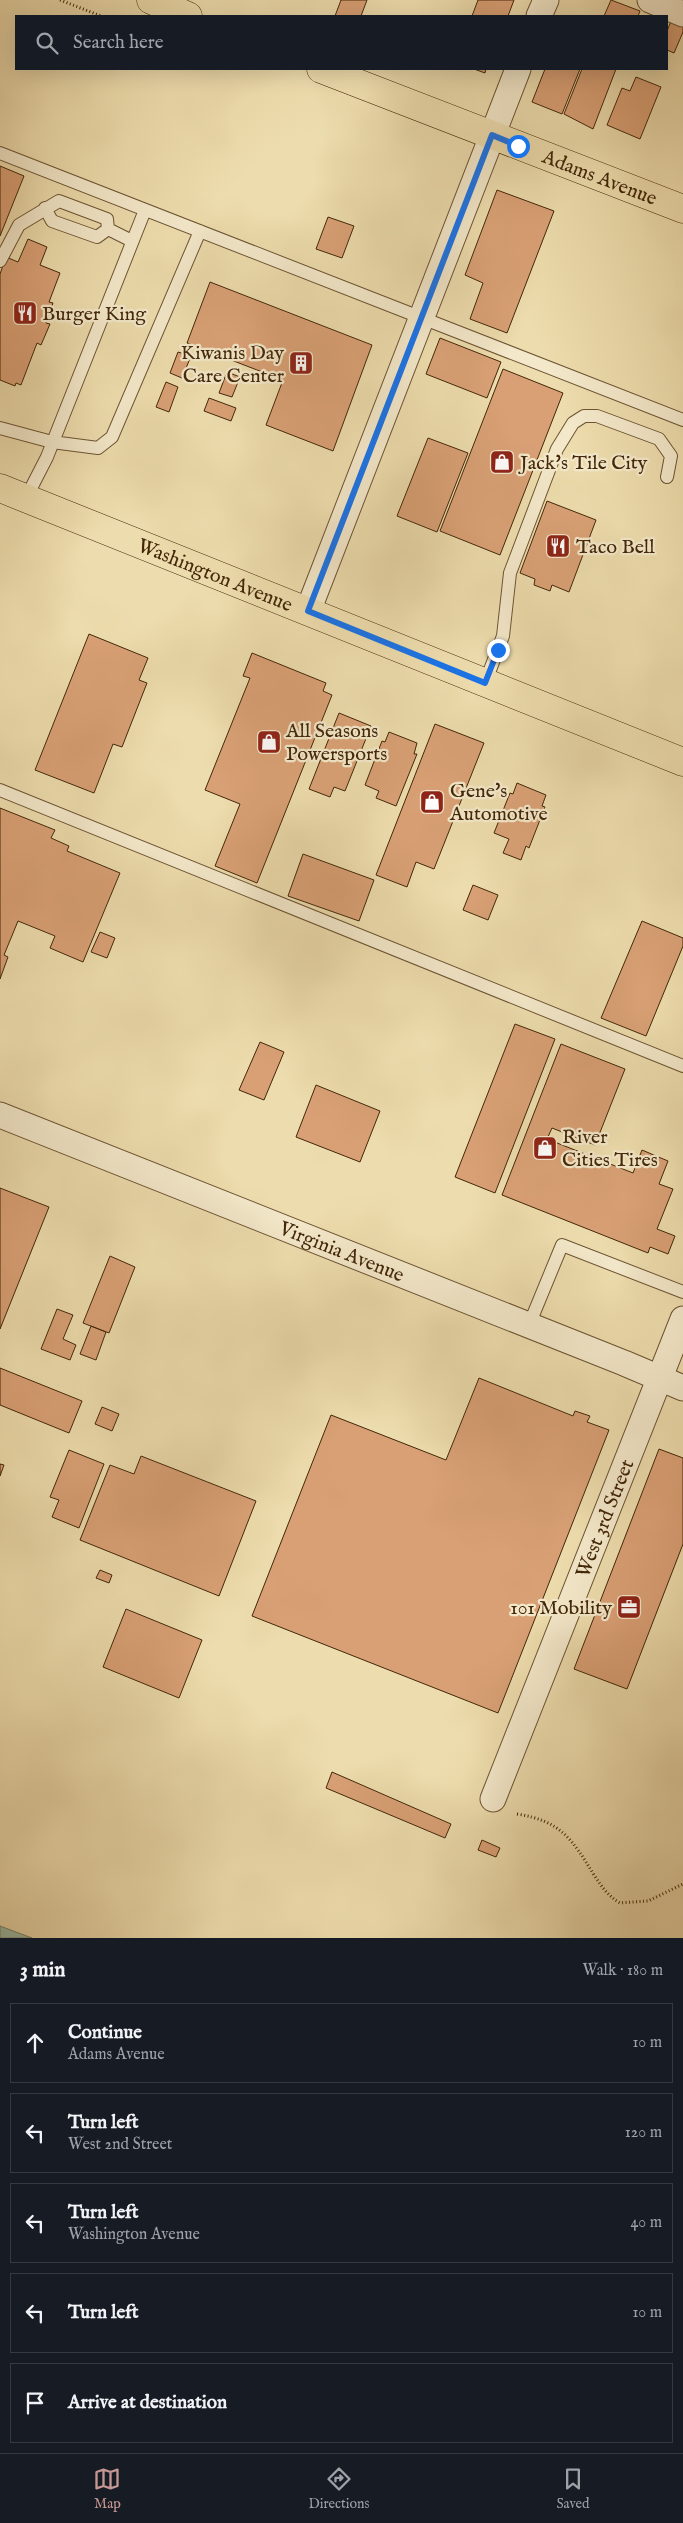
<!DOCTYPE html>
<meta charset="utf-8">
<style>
:root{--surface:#171b24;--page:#242831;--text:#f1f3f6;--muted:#9ea1a6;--line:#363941;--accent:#c59692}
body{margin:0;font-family:"IM FELL English",serif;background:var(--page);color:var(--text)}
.stop{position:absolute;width:15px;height:15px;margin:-11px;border:4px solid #1a73e8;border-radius:50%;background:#fff}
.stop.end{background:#1a73e8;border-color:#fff;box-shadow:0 1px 5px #0008}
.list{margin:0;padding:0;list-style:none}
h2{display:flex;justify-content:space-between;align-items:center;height:65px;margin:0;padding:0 20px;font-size:21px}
h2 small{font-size:16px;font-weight:400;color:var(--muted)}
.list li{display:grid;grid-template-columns:32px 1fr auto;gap:15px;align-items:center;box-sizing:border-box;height:80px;margin:0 10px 10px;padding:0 10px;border:1px solid var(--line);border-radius:0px}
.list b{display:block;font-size:19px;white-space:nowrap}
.list p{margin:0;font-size:16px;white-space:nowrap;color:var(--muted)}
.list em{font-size:16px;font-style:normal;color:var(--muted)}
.icon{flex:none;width:28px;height:28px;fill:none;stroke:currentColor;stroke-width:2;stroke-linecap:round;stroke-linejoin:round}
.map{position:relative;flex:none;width:683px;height:1938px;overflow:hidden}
.search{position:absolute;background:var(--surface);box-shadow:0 5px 20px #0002;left:15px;right:15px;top:15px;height:55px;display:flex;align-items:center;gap:12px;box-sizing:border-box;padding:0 18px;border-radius:0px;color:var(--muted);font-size:19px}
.sheet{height:515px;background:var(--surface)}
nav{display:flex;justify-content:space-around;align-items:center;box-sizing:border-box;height:70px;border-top:1px solid var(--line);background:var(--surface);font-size:14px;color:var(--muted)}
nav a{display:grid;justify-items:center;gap:2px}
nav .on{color:var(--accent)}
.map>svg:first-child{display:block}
</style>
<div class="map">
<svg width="683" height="1938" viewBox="0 0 683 1938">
<rect width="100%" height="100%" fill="#eddcad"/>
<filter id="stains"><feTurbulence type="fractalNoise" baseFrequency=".004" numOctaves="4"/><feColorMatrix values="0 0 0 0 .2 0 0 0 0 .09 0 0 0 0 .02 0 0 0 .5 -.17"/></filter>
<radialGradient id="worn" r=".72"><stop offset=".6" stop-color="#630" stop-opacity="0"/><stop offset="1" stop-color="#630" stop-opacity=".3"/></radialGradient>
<!-- water -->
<path fill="#99bca8" stroke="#768068" d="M0 1926 32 1938H0Z"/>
<!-- building -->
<path fill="#d9a075" stroke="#422709" d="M341 0H367L361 16H335Z
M478 0H514L508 16H472Z
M611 0 640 11 638 16H604Z
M671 21 683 26V32L674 53 667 50V31Z
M474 69H486L485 73Z
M545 69H580L562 114 532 102Z
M582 69H616L593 129 564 114Z
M636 77 661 87 640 139 607 125 622 88 630 91Z
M0 166 24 176 0 236Z
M497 190 554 211 507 333 470 319 483 283 465 275Z
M328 217 354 226 342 258 316 249Z
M28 239 47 247 40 265 60 273 49 302 53 303 46 323 50 324 41 345 37 343 21 385 16 383 15 386 0 380V274L6 257 18 262Z
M210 282 372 345 333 451 266 425 283 380 187 343Z
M440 338 501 362 487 398 426 374Z
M178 352 191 356 182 378 170 373Z
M503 369 563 393 500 555 440 531Z
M227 372 240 377 232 397 219 393Z
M166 382 178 387 169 412 156 407Z
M209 398 236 408 231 421 204 411Z
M428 438 468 453 437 532 397 516Z
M547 501 596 520 569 592 552 585 550 591 534 585 535 579 520 573Z
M89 634 148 658 139 680 147 683 122 747 113 744 94 793 35 770Z
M252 653 326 683 323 691 332 695 257 883 215 866 240 804 205 790 250 678 243 676Z
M339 713 371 726 345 791 334 787 330 797 309 789Z
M435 724 484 743 434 869 416 862 407 887 376 875Z
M389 732 417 743 414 754H417L396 806 376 798 379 791 365 785 382 741 385 742Z
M517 783 546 795 542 806 545 807 529 848 526 846 521 860 503 853 509 839 494 833 510 793 513 794Z
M0 808 55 830 51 838 69 846 67 851 120 873 83 962 50 948 55 936 18 921 4 955 8 957 0 979Z
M303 854 374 880 359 921 288 896Z
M473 885 498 895 488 920 463 910Z
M642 921 683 938V946L646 1036 601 1018Z
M100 932 115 938 107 958 91 952Z
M515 1024 555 1039 495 1193 455 1177Z
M260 1042 284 1052 264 1100 239 1090Z
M561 1044 625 1069 595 1145 552 1128 547 1139 633 1173 642 1150 668 1161 659 1184 673 1189 657 1229 675 1236 668 1254 650 1247 648 1253 502 1195Z
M316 1085 380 1111 360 1162 296 1137Z
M0 1188 49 1207 0 1329Z
M110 1256 135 1267 109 1333 83 1323Z
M57 1309 73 1315 63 1339 76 1345 70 1360 41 1349Z
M91 1326 106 1332 96 1360 80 1354Z
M0 1368 82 1401 69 1433 0 1405Z
M479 1378 573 1416 575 1411 590 1416 587 1422 609 1430 498 1713 252 1616 331 1415 446 1460Z
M102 1407 119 1414 112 1431 95 1424Z
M659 1449 683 1458V1544L627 1689 574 1669Z
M69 1450 104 1464 79 1528 52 1517 59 1500 50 1497Z
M141 1456 256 1501 219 1596 80 1540 110 1465 134 1474Z
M0 1464 4 1465 0 1476Z
M100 1570 112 1575 109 1583 96 1578Z
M126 1609 202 1640 179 1698 103 1667Z
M332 1772 451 1824 445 1838 326 1788Z
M482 1840 500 1848 496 1857 478 1850Z"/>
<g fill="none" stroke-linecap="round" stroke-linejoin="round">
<defs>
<path id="service" d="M0 153 683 420
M45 208 52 221 97 237 108 229
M0 261 19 225 59 201 107 219 108 229 132 241
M0 428 52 442 98 448 112 437 200 231
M26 498 47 457 145 210
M485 683 503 636 510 573 557 449 573 423 584 416H597L659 439 671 456 667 477
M0 790 683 1066
M529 1325 562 1245 683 1292"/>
<g id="minor">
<path d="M650 0 683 14"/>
<path d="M539 16 546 0"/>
<path d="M308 611 518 69"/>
<path id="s1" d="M0 1115 624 1363 683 1388"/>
<path id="s2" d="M493 1799 683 1319"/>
</g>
<g id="primary">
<path d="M151 0 188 16"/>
<path id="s3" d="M321 69 683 209"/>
<path id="s4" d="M0 488 683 762"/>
</g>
</defs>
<!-- service casing -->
<use href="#service" stroke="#6d5432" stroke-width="14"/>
<!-- minor casing -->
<use href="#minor" stroke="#6d5432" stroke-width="27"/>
<!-- primary casing -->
<use href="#primary" stroke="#422709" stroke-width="29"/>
<!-- path -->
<path stroke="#422709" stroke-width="3" stroke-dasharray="1 2.5" stroke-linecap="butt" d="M60 0 101 16
M517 1814C561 1821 572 1839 594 1875 602 1887 608 1896 620 1903L648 1901 683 1884"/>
<!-- service -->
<use href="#service" stroke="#f3e8ca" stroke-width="12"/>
<!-- minor -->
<use href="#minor" stroke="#f3e8ca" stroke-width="25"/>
<!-- primary -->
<use href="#primary" stroke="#eddcad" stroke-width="28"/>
</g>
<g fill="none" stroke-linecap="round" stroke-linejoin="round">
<!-- route -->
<path stroke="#1a73e8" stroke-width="6" d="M498 650 485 683 308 611 492 135 518 146"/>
</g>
<!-- icons -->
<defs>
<symbol id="restaurant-square" viewBox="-11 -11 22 22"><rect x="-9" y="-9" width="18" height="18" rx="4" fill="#8f2418" stroke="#f3e8ca"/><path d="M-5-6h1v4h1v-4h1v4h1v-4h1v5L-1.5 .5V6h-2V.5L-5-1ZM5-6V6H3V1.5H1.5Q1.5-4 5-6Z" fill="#fff"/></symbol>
<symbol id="building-square" viewBox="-11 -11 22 22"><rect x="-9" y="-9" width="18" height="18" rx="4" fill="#8f2418" stroke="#f3e8ca"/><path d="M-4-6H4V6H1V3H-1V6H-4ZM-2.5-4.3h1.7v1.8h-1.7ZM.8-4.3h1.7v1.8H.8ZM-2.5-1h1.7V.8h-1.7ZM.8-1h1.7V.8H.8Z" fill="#fff"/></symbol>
<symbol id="shop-square" viewBox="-11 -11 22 22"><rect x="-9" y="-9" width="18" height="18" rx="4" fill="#8f2418" stroke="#f3e8ca"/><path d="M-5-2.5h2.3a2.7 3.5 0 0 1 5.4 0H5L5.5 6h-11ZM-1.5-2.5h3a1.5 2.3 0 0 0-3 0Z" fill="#fff"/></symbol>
<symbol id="office-square" viewBox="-11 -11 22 22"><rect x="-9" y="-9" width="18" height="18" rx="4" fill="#8f2418" stroke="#f3e8ca"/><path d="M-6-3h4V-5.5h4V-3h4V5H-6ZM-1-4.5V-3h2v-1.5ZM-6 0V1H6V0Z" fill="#fff"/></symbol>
</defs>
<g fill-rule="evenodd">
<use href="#restaurant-square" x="11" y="299" width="28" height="28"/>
<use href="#building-square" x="287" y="349" width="28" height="28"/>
<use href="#shop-square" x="488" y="448" width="28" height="28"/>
<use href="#restaurant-square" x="544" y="532" width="28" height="28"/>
<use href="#shop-square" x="255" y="728" width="28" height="28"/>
<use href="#shop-square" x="418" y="788" width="28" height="28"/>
<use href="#shop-square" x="531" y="1134" width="28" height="28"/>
<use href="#office-square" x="615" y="1593" width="28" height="28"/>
</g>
<g text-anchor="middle" stroke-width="4.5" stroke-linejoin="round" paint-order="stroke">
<!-- street labels -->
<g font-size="20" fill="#422709" stroke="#f3e8ca">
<text dy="7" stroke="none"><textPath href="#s3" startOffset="299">Adams Avenue</textPath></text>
<text dy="7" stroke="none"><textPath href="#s4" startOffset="232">Washington Avenue</textPath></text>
<text dy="7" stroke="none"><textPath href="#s1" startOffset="368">Virginia Avenue</textPath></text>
<text dy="7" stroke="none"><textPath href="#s2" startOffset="302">West 3rd Street</textPath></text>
</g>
<!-- poi labels -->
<g font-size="20" fill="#422709" stroke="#f3e8ca" text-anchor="start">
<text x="42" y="320">Burger King</text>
<text x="284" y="359" text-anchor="end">Kiwanis Day<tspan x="284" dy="23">Care Center</tspan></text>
<text x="520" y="469">Jack's Tile City</text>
<text x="576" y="553">Taco Bell</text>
<text x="286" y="737">All Seasons<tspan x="286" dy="23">Powersports</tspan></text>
<text x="450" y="797">Gene's<tspan x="450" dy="23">Automotive</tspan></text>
<text x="562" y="1143">River<tspan x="562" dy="23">Cities Tires</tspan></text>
<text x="612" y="1614" text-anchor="end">101 Mobility</text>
</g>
</g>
<rect width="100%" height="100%" filter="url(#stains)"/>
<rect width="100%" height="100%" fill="url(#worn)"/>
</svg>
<div class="stop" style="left:518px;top:146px"></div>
<div class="stop end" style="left:498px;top:650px"></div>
<div class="search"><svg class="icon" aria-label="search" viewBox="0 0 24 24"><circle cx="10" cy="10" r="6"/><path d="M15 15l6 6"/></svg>Search here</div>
</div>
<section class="sheet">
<h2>3 min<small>Walk · 180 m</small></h2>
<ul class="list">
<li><svg class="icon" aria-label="ahead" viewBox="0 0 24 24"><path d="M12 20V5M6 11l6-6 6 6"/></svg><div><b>Continue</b><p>Adams Avenue</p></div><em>10 m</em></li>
<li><svg class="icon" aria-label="left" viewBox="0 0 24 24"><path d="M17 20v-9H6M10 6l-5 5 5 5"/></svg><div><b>Turn left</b><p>West 2nd Street</p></div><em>120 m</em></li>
<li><svg class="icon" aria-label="left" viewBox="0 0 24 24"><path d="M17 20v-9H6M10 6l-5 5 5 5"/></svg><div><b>Turn left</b><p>Washington Avenue</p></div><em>40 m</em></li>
<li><svg class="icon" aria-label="left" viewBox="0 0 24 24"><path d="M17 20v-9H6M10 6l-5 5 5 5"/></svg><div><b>Turn left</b></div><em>10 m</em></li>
<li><svg class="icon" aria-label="arrive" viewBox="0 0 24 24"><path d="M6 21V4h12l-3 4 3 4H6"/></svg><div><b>Arrive at destination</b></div></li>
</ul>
</section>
<nav>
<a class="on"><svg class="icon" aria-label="map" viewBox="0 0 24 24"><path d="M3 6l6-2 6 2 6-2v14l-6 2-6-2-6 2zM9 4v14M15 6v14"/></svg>Map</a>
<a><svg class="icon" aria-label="directions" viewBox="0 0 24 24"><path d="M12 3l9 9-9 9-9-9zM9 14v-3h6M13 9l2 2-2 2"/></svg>Directions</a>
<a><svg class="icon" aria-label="saved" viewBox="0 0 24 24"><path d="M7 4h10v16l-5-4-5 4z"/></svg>Saved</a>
</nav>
